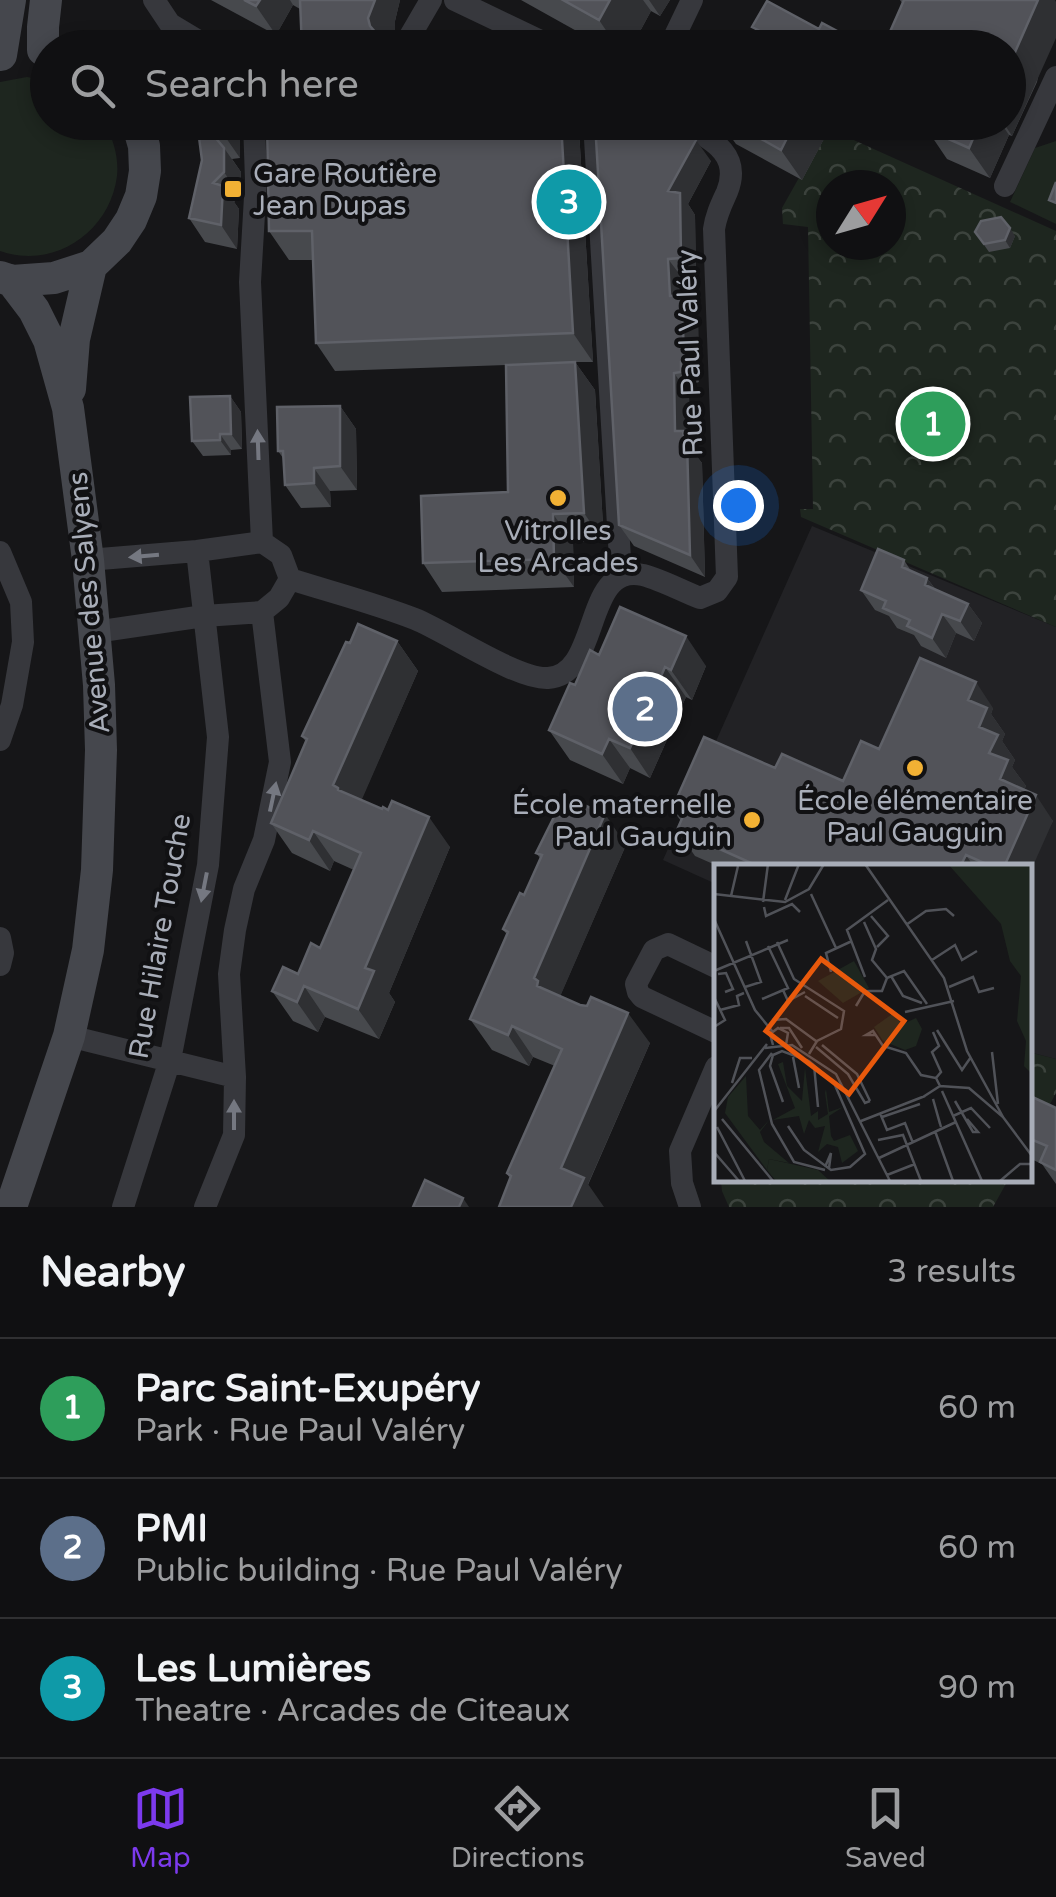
<!DOCTYPE html>
<meta charset="utf-8">
<style>
:root{--surface:#101012;--page:#19191b;--text:#f1f3f6;--muted:#9c9d9f;--line:#303032;--accent:#7c3aed}
body{margin:0;font-family:"Varela Round",sans-serif;background:var(--page);color:var(--text)}
.compass{position:absolute;left:816px;top:170px;width:90px;height:90px;border-radius:50%;background:var(--surface);box-shadow:0 5px 15px #0003;rotate:53deg}
.you{position:absolute;left:738px;top:505px;width:35px;height:35px;margin:-25px;border:8px solid #fff;border-radius:50%;background:#1a73e8;box-shadow:0 0 0 15px #1a73e833}
.badge{display:grid;place-items:center;width:65px;height:65px;border-radius:50%;background:var(--accent);color:#fff;font-size:32px;font-weight:700}
.pin{position:absolute;translate:-50% -50%;border:5px solid #fff;box-shadow:0 2px 10px #0006}
.list{margin:0;padding:0;list-style:none}
h2{display:flex;justify-content:space-between;align-items:center;height:130px;margin:0;padding:0 40px;font-size:42px}
h2 small{font-size:32px;font-weight:400;color:var(--muted)}
.list li{display:grid;grid-template-columns:65px 1fr auto;gap:30px;align-items:center;box-sizing:border-box;height:140px;padding:0 40px;border-top:2px solid var(--line)}
.list b{display:block;font-size:38px;white-space:nowrap}
.list p{margin:0;font-size:32px;white-space:nowrap;color:var(--muted)}
.list em{font-size:32px;font-style:normal;color:var(--muted)}
.icon{flex:none;width:55px;height:55px;fill:none;stroke:currentColor;stroke-width:2;stroke-linecap:round;stroke-linejoin:round}
.map{position:relative;flex:none;width:1056px;height:1207px;overflow:hidden}
.search{position:absolute;background:var(--surface);box-shadow:0 5px 15px #0003;left:30px;right:30px;top:30px;height:110px;display:flex;align-items:center;gap:25px;box-sizing:border-box;padding:0 35px;border-radius:55px;color:var(--muted);font-size:38px}
.sheet{height:550px;background:var(--surface)}
nav{display:flex;justify-content:space-around;align-items:center;box-sizing:border-box;height:140px;border-top:2px solid var(--line);background:var(--surface);font-size:28px;color:var(--muted)}
nav a{display:grid;justify-items:center;gap:5px}
nav .on{color:var(--accent)}
.map>svg:first-child{display:block}
</style>
<div class="map">
<svg width="1056" height="1207" viewBox="0 0 1056 1207">
<defs>
<pattern id="park-crowns" width="20" height="18" patternUnits="userSpaceOnUse" patternTransform="scale(2.5)"><rect width="20" height="18" fill="#1e261f"/><path d="M2 6a3 3 0 1 1 6 0M12 15a3 3 0 1 1 6 0" fill="none" stroke="#3c433d"/></pattern>
</defs>
<rect width="100%" height="100%" fill="#161618"/>
<!-- built -->
<path fill="#222225" d="M812 526 1056 627V1059L1029 1052 1028 867H716V884L663 860Z"/>
<!-- green -->
<path fill="#1e261f" d="M27 77 47 81 48 122 105 123C113 139 119 157 117 176 110 232 54 270 0 251V82Z
M1056 141V224L1010 202 1035 148Z"/>
<!-- park -->
<path fill="url(#park-crowns)" fill-rule="evenodd" d="M827 128 1056 231V627L801 517 800 509H813L808 227 783 224 782 208ZM831 185H891V245H831Z
M1028 1052 1056 1059V1093L1029 1143Z
M721 1180H1008L993 1207H729L722 1191Z"/>
<g fill="none" stroke-linecap="round" stroke-linejoin="round">
<!-- street -->
<path stroke="#37383d" stroke-width="22" d="M154 0 170 24 210 48
M455 0 555 48
M403 48 431 0
M669 48 692 0
M254 122 256 180 250 282 262 542
M594 122 621 576
M1005 186 1056 77
M0 552 21 602 23 642 12 705 0 740
M88 560 197 551 262 542 281 555 290 579 279 598 262 612 204 616 95 632
M290 579C331 592 374 603 415 619 447 632 518 680 548 678 602 675 582 562 643 575 662 580 682 591 700 598L717 591 727 577 714 229C716 215 721 205 727 192 743 152 708 138 680 122
M0 938 3 953 0 965
M716 967 668 944 654 950 636 984 638 992 642 997 716 1032
M69 1036 235 1077
M123 1207 170 1060 208 865 218 737 197 551
M205 1207 234 1135 235 1077 229 974 235 930 244 889 264 840 280 762 262 612
M690 1207 682 1183 680 1151 716 1067"/>
<!-- secondary -->
<path stroke="#45474d" stroke-width="32" d="M43 50V27L46 0
M1 55 10 0
M0 277 12 281 54 278 91 266 117 241 131 220 141 196 145 171 144 146 137 122
M70 389 74 339 91 266
M11 1207 69 1036 88 950 97 870 101 750 99 685 88 560 68 408 49 340 34 310 12 281"/>
</g>
<!-- wall -->
<path fill="#47494d" d="M211 0H400L395 21V32L388 48H302L300 9 293 5 276 35Z
M521 0H670L660 16 651 11 631 48H607Z
M900 0H1055L1037 82 1012 136 1009 135 990 178 947 159 926 128 913 122H1008V48L889 34 902 3Z
M197 122H240V158L232 159 241 172 240 196 234 202 239 209 237 249 205 242 189 218 202 160Z
M267 122H574L579 130 593 362H575L595 390 604 542H573L574 587 442 592 423 563 508 492 506 365 335 371 316 343 313 260H289L269 231Z
M595 122 711 161 688 204 695 215 696 280H684V298L698 317 699 382 696 383V394H689L690 441 698 453V458L702 463 705 577 634 546 619 525Z
M720 122H833L802 180 736 144Z
M975 232 1015 236 1010 248 989 252Z
M230 396 241 412 242 449 231 450V455L203 456 192 441Z
M340 406 356 429 357 490 330 491 331 507 301 508 285 485 283 458 278 451Z
M904 560 911 571 927 578 936 590 968 604 982 623 974 641 956 633 946 658 921 646 914 635 897 628 889 616 875 610 861 590Z
M397 641 418 671 361 800 450 847 389 993 395 1002 379 1039 325 1017 318 1032 293 1021 272 991 298 974 320 948 354 870 334 861 330 871 292 853 271 823 306 742 302 736 350 643Z
M599 655 706 666 692 700 686 697 650 778 630 768 623 784 570 760 549 730Z
M993 708 991 714 1005 734 1002 741 1015 760 1012 767 1026 786 1024 790 1053 821 1028 867H720L695 856 677 830 681 821 672 809 775 768 843 781 879 749Z
M626 845 560 996 650 1043 588 1185 510 1179 507 1173 555 1066 533 1057 529 1066 492 1050 470 1019 507 935 503 929 524 895 540 858 536 853Z
M1028 1095 1056 1108V1184L1042 1164 1031 1159 1028 1155Z"/>
<!-- shaded-wall -->
<path fill="#2f3033" d="M260 0H290L293 5 276 35 256 6Z
M375 0H400L395 21V32L388 48H380L370 26 368 18Z
M610 0H643L651 11 631 48H618L599 20Z
M649 0H670L660 16Z
M1038 0H1055L1056 2V38L1012 136 1003 122H1008V68Z
M839 32 850 48H836V38Z
M224 122H240V158L224 135Z
M561 122H574L579 130 593 362 573 333Z
M795 122H833L802 180 781 150Z
M980 122H1000L1009 135 990 178 969 148Z
M696 140 711 161 688 204 695 215 696 280 681 258 668 191Z
M224 148 241 172 240 196 224 172Z
M223 186 239 209 237 249 221 225Z
M1010 228 1015 236 1010 248 1005 240Z
M668 259 684 280V298L698 317 699 382 684 361 670 296Z
M575 362 595 390 604 542 584 513Z
M681 362 696 383V394L681 372Z
M674 373 689 394 690 441 698 453V458L702 463 705 577 690 555 675 431Z
M230 396 241 412 242 449 231 434Z
M340 406 356 429 357 490 340 466Z
M220 434 231 450V455L220 440Z
M314 468 330 491 331 507 314 483Z
M553 514 573 542 574 587 554 559Z
M927 578 941 598 925 585Z
M968 604 982 623 974 641 960 621Z
M942 614 956 633 946 658 932 638Z
M686 636 706 666 692 700 671 670Z
M397 641 418 671 356 813 333 785Z
M665 667 686 697 650 778 630 748Z
M976 682 993 708 991 714 1005 734 1002 741 1015 760 1012 767 1026 786 1018 804 1000 779 968 700Z
M609 739 630 768 623 784 602 754Z
M1036 795 1053 821 1028 877V867H1004Z
M605 814 626 845 556 1006 537 986 534 978Z
M429 817 450 847 389 993 395 1002 379 1039 358 1009 365 968Z
M313 831 334 861 330 871 309 840Z
M966 855 974 867H960Z
M304 986 325 1017 318 1032 297 1002Z
M628 1013 650 1043 588 1184 604 1207H571L561 1168Z
M512 1026 533 1057 529 1066 508 1035Z
M463 1198 469 1207H459Z"/>
<!-- building -->
<path fill="#525359" stroke="#5f6168" stroke-width="2.5" d="M244 0H260L256 6Z
M300 0H375L368 18 370 26 376 33V42L367 43 368 48H302Z
M563 0H610L599 20Z
M904 0H1038L1008 68V48H876L882 32 889 34Z
M767 1 819 29 822 23 839 32 836 38 840 40 836 48H748L758 30 752 27Z
M197 122H224V135L214 136 224 148V172L213 183 223 186 221 225 189 218 202 160Z
M267 122H561L573 333 316 343 312 231H269Z
M595 122H674L687 131 696 140 668 191 680 193 681 258 668 259 670 296 682 295 684 361 681 362V372L674 373 675 431H683L684 441H687L690 555 619 525Z
M731 122H795L781 150Z
M929 122H980L969 148 926 129Z
M1056 182V203L1049 200Z
M1001 217 1010 228 1005 240 984 244 975 232 981 221Z
M575 362 584 513 553 514 554 559 423 563 421 496 508 492 506 365Z
M230 396 231 434H220V440L192 441 190 397Z
M340 406V466L314 468V483L285 485 283 451H278L277 407Z
M878 549 904 560 902 567 927 578 925 585 968 604 960 621 942 614 932 638 907 626 910 620 883 608 886 601 861 590Z
M620 607 686 636 671 670 665 667 630 748 609 739 602 754 549 730 570 683 575 685 590 650 599 655Z
M358 624 397 641 333 785 338 788V790L382 809 383 807 388 810 392 801 429 817 365 968 374 971 358 1009 304 986 297 1002 272 991 283 967 298 974 311 943 320 948 361 853 313 831 309 840 271 823 307 739 302 736 346 642 350 643Z
M920 658 976 682 968 700 987 708 979 727 998 735 989 753 1008 760 1000 779 1036 795 1004 867H993L966 855 960 867H760L677 830 684 814 672 809 704 737 775 768 782 754 843 781 861 741 879 749Z
M567 798 605 814 534 978 538 981 537 986 580 1005 587 1006 591 997 628 1013 561 1168 584 1178 571 1207H499L511 1176 507 1173 562 1049 512 1026 508 1035 470 1019 508 932 503 929 520 893 524 895 542 855 536 853 555 815 559 816Z
M1028 1095 1056 1108V1170L1040 1162 1047 1146 1028 1138Z
M425 1180 463 1198 459 1207H413Z"/>
<!-- one-way arrows -->
<defs><path id="oneway-solid" d="M-6-.8H1V-3.2L6.5 0L1 3.2V.8H-6Z" transform="scale(2.5)"/></defs>
<g fill="#757881">
<use href="#oneway-solid" transform="translate(258 445) rotate(-92)"/>
<use href="#oneway-solid" transform="translate(144 556) rotate(175)"/>
<use href="#oneway-solid" transform="translate(273 797) rotate(-78)"/>
<use href="#oneway-solid" transform="translate(204 887) rotate(101)"/>
<use href="#oneway-solid" transform="translate(234 1115) rotate(-90)"/>
</g>
<!-- markers -->
<g fill="#f2b134" stroke="#111113" stroke-width="4">
<rect x="223" y="179" width="20" height="20" rx="5"/>
<circle cx="558" cy="498" r="10"/>
<circle cx="915" cy="768" r="10"/>
<circle cx="752" cy="820" r="10"/>
</g>
<g text-anchor="middle" stroke-width="8" stroke-linejoin="round" paint-order="stroke">
<!-- poi labels -->
<g font-size="28" fill="#a8adb8" stroke="#111113">
<text x="253" y="183" text-anchor="start">Gare Routière<tspan x="253" dy="32">Jean Dupas</tspan></text>
<text x="558" y="540">Vitrolles<tspan x="558" dy="32">Les Arcades</tspan></text>
<text x="915" y="810">École élémentaire<tspan x="915" dy="32">Paul Gauguin</tspan></text>
<text x="732" y="814" text-anchor="end">École maternelle<tspan x="732" dy="32">Paul Gauguin</tspan></text>
</g>
<!-- street labels -->
<g font-size="28" fill="#a8adb8" stroke="#111113">
<text transform="translate(689 353) rotate(-92)" y="10">Rue Paul Valéry</text>
<text transform="translate(88 603) rotate(-95)" y="10">Avenue des Salyens</text>
<text transform="translate(159 936) rotate(-80)" y="10">Rue Hilaire Touche</text>
</g>
</g>
<!-- overview -->
<g transform="translate(714 864)">
<rect width="318" height="318" fill="#161618"/>
<path d="M234 0H317V209L310 202 312 177 303 157 307 112 296 97 287 60ZM69 198 73 222 88 237 91 204 97 252 104 247V256L114 250 111 229 112 225 115 248 129 243 115 252 117 272 120 277 136 271 144 287 128 299 124 283 113 280 104 288 111 262 101 264 95 256 90 270 85 252 59 256 81 244 64 200ZM55 295 104 306 116 317H62L53 306Z" fill="#1e261f"/>
<path d="M140 97 155 124 129 139 104 117ZM181 148 187 161 202 154 208 165 202 182 191 186 169 177 160 163ZM32 212 34 252 46 266 56 255 46 268 50 278 75 299 55 295 53 306 11 249 14 233Z" fill="#1e261f"/>
<path fill="none" stroke="#505258" stroke-width="2.5" d="M151 0 230 114 253 187 289 253M0 30 71 38 95 25 110 0M97 30 122 84M17 32 24 2M71 36 85 0M49 38 54 0M50 43 52 52 78 40 86 48M157 52 174 72 163 83M0 55 41 146 58 167M150 58 162 85 158 96 173 114 190 107 213 140M192 61 212 47 232 45 240 52M63 78 80 115 130 147 127 165 103 177 95 190M218 96 241 81 248 96 263 87M0 107 74 76M117 108 112 89 138 77M4 110 12 109 19 125 11 128M177 112 189 132 208 139M151 113 133 66 174 36M31 123 47 118 32 77M235 123 259 113 265 128 280 124M69 126 74 137 91 128M91 132 124 154M0 133 11 156 0 163M48 135 74 124 54 82M142 142 151 127H168L173 114M6 146 25 141 23 132 30 129M191 148 240 137M58 156 72 155 102 177M66 164H75L88 184M223 166 248 206 257 193M219 168 225 182 218 188 227 208 222 214M161 171H152L159 167 169 182 192 189 207 211 222 214 226 222M59 181 56 170 64 164 74 169 72 181M108 181 143 210 156 237M102 183 134 210 151 239 156 237M51 184 78 181 122 210 176 317M278 188 284 240M58 189 45 206 58 260 80 298 111 306M79 193 85 224M100 201 104 243M18 219 26 194H38M228 227 268 317M209 233 226 222 255 224 289 253 318 292M241 237 259 268H264L253 255M69 238 56 202 59 191 68 187 95 197 120 219 151 290 136 303 117 306 90 286 74 262M1 246 53 180M166 249 173 266 191 259 199 279M239 252 257 244 276 264M168 253 206 240M8 255 59 317M147 257 211 232M226 260 219 235 227 263M3 263 31 317M221 267 239 317M164 276 189 271 207 317M0 288 25 317M165 294 242 258M111 303 117 289 115 304M173 311 201 300M286 317 306 300H318"/>
<path fill="#e8590c" fill-opacity="0.15" stroke="#e8590c" stroke-width="5" d="M107 95 190 157 135 230 52 167Z"/>
<rect width="318" height="318" fill="none" stroke="#a8adb8" stroke-width="5"/>
</g>
</svg>
<svg class="compass" viewBox="-18 -18 36 36"><path d="M0-13l5 13h-10z" fill="#e53935"/><path d="M0 13l5-13h-10z" fill="#9c9d9f"/></svg>
<div class="you"></div>
<div class="pin badge" style="left:933px;top:424px;background:#2e9e5b">1</div>
<div class="pin badge" style="left:645px;top:709px;background:#5c6f8a">2</div>
<div class="pin badge" style="left:569px;top:202px;background:#0f9aa8">3</div>
<div class="search"><svg class="icon" aria-label="search" viewBox="0 0 24 24"><circle cx="10" cy="10" r="6"/><path d="M15 15l6 6"/></svg>Search here</div>
</div>
<section class="sheet">
<h2>Nearby<small>3 results</small></h2>
<ul class="list">
<li><span class="badge" style="background:#2e9e5b">1</span><div><b>Parc Saint-Exupéry</b><p>Park · Rue Paul Valéry</p></div><em>60 m</em></li>
<li><span class="badge" style="background:#5c6f8a">2</span><div><b>PMI</b><p>Public building · Rue Paul Valéry</p></div><em>60 m</em></li>
<li><span class="badge" style="background:#0f9aa8">3</span><div><b>Les Lumières</b><p>Theatre · Arcades de Citeaux</p></div><em>90 m</em></li>
</ul>
</section>
<nav>
<a class="on"><svg class="icon" aria-label="map" viewBox="0 0 24 24"><path d="M3 6l6-2 6 2 6-2v14l-6 2-6-2-6 2zM9 4v14M15 6v14"/></svg>Map</a>
<a><svg class="icon" aria-label="directions" viewBox="0 0 24 24"><path d="M12 3l9 9-9 9-9-9zM9 14v-3h6M13 9l2 2-2 2"/></svg>Directions</a>
<a><svg class="icon" aria-label="saved" viewBox="0 0 24 24"><path d="M7 4h10v16l-5-4-5 4z"/></svg>Saved</a>
</nav>
